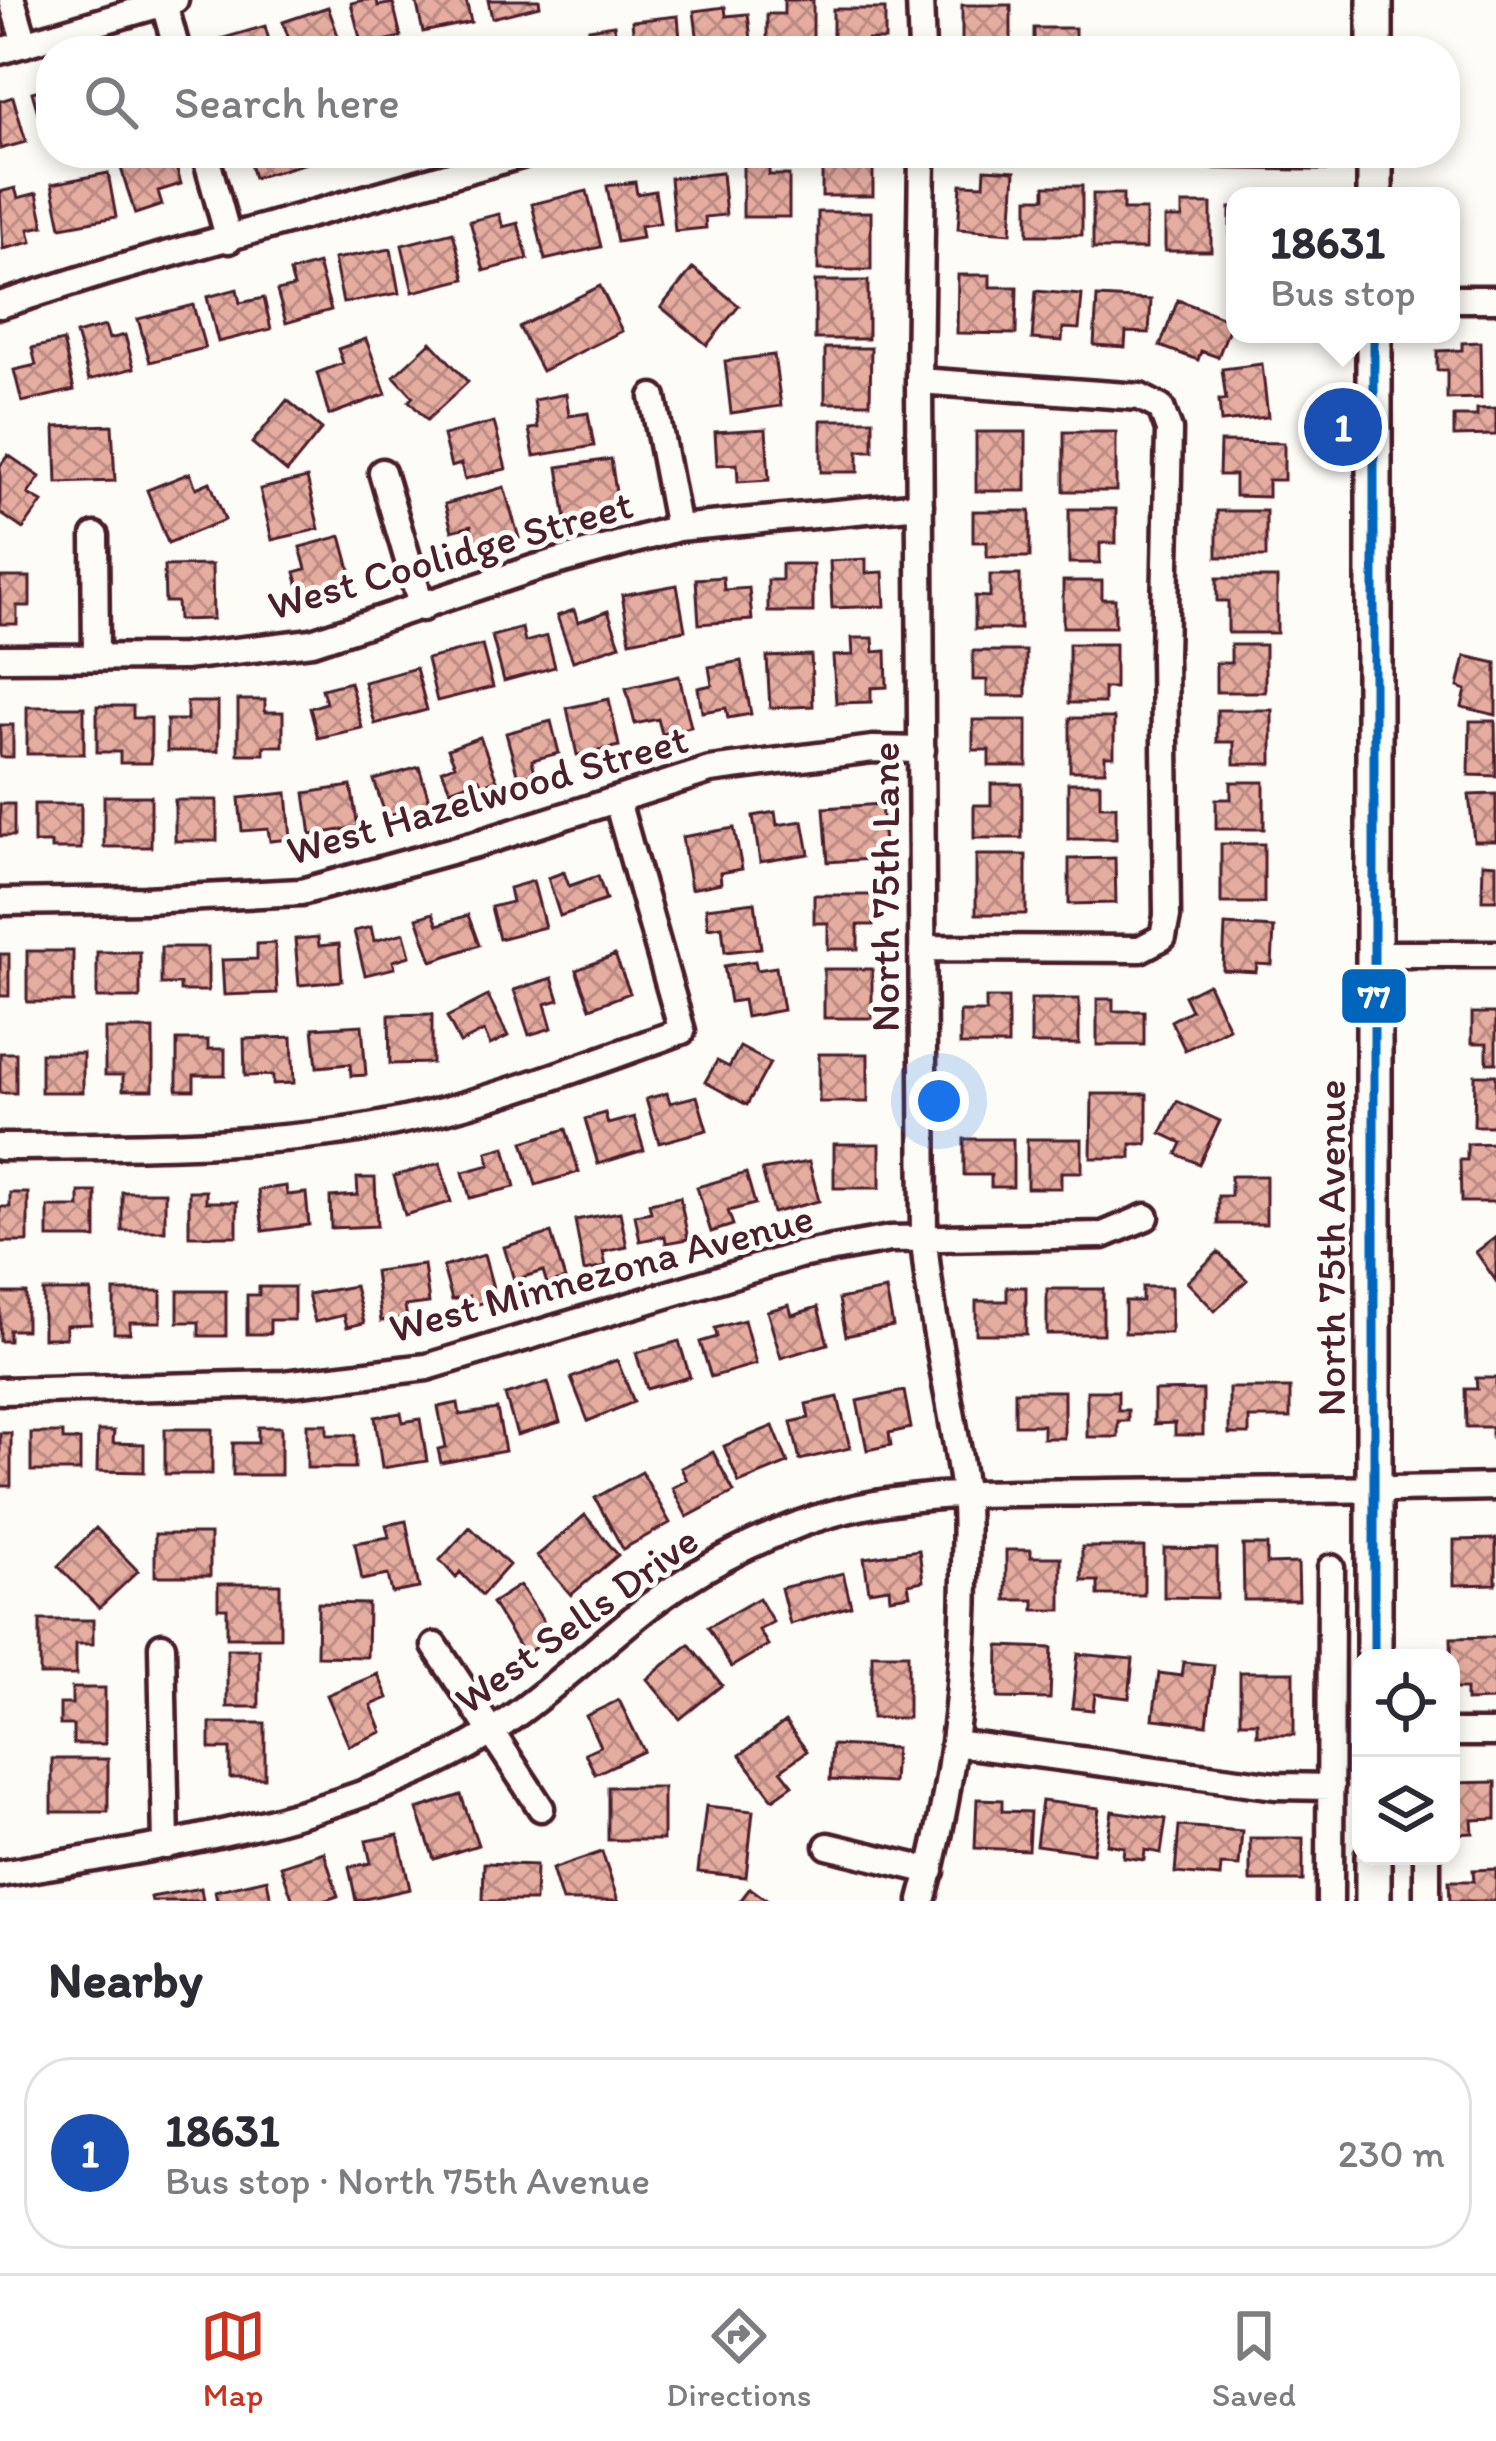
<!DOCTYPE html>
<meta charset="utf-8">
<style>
:root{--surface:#fff;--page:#f7f7f7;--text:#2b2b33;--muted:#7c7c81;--line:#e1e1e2;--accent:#c8321e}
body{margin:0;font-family:Itim,sans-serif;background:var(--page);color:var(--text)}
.controls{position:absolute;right:36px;bottom:36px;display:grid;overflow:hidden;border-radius:24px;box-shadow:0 6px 18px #0003}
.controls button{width:108px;height:108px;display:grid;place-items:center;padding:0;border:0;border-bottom:3px solid var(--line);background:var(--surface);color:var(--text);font:60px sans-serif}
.you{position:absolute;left:939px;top:1101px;width:42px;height:42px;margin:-30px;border:9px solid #fff;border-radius:50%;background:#1a73e8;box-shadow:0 0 0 18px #1a73e833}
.badge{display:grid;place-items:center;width:78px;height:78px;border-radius:50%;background:var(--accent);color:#fff;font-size:39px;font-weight:700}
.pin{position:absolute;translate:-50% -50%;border:6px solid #fff;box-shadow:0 3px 12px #0006}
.popup{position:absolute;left:1226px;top:187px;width:234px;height:156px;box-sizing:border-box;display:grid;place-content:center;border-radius:24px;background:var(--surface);filter:drop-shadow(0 3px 9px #0005);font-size:39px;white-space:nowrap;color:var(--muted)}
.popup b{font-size:45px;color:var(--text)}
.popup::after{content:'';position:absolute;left:50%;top:100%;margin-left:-24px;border:24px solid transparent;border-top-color:var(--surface)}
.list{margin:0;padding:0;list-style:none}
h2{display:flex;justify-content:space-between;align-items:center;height:156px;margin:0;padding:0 48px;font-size:51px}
h2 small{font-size:39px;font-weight:400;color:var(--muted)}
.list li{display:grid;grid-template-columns:78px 1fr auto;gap:36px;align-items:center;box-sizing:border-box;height:192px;margin:0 24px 24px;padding:0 24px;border:3px solid var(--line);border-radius:48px}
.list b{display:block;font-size:45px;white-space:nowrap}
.list p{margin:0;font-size:39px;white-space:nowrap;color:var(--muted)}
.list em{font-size:39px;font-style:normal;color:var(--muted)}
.icon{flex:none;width:66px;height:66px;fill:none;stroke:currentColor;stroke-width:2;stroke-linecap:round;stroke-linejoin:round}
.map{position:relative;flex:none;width:1496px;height:1901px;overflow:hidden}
.search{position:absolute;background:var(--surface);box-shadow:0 6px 18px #0003;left:36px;right:36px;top:36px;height:132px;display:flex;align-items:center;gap:30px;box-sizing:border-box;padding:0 42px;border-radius:48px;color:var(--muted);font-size:45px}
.sheet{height:372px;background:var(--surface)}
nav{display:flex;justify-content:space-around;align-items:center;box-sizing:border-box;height:168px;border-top:3px solid var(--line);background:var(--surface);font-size:33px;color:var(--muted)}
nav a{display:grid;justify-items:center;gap:6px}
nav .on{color:var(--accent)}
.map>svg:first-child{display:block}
</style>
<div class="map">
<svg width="1496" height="1901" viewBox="0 0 1496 1901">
<defs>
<pattern id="building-cross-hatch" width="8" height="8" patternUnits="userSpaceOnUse" patternTransform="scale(3)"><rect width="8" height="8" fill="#e5aca0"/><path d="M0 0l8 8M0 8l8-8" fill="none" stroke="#bc8b83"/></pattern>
</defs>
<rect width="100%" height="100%" fill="#fdfcf7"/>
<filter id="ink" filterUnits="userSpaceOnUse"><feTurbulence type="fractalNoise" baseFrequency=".00833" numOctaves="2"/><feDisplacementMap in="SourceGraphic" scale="24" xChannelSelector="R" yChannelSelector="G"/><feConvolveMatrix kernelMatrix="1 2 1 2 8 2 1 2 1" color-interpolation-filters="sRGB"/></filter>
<g filter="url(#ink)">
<!-- building -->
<path fill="url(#building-cross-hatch)" stroke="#4a1f2b" stroke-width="3" d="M364 0H377L378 6 393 3 401 37 362 46 351 3Z
M416 0H466L471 22 423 32Z
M488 0H539L540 6 492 18Z
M784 0H813V51L767 46V14H784Z
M962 5H1011V51L962 50Z
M328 7 343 50 293 51 283 22Z
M725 7 726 16 748 14 752 48 699 51 694 11Z
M833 9H885V40H868V51H833Z
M678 16 681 51H635L632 21Z
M614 25 618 51H565L564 44 591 40 589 29Z
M265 26 272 51H220L217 40Z
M1034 28H1075V51H1034Z
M1100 40H1148V51H1100Z
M544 42 546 51H501L500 50Z
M51 87V143L47 144 32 92Z
M13 97 26 142 0 149V101Z
M172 153 181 184 158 191 162 205 135 214 121 168Z
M247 153H305L307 163 254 178Z
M822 153H857V167H873V196H822Z
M743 165H769V175H789V217H743Z
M985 169 1015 171 1011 233 958 229 961 184 984 185Z
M108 173 116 217 61 227 52 184Z
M722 173 726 215 705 217 706 228 675 231 670 178Z
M635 182 637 194 655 191 660 223 640 226 642 238 617 242 607 186Z
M1045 186H1082V235H1028V198H1045Z
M15 188 18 198 37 193 44 226 29 229 32 242 3 249 0 192Z
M587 191 601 247 545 260 532 204Z
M1093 194H1123V210H1146V249H1093Z
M1182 204H1211V251H1165V218H1182Z
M1230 208H1235V252H1230Z
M818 212H871V270H818Z
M499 214 503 227 518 223 528 259 484 271 470 221Z
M453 232 465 279 413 292 402 245Z
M391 249 399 293 343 303 334 259Z
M318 264 331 310 286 323 277 291 294 287 290 272Z
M693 268 739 306 707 345 661 307Z
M958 275H990V287H1017L1016 334 957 333Z
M815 281H868V339H815Z
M600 286 622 331 542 371 519 327Z
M237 289 240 303 264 298 271 329 218 342 207 297Z
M1036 291 1082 295 1079 329 1063 328 1062 341 1032 339Z
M1097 297 1151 300 1149 333 1126 332 1125 347 1094 345Z
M1178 300 1232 321 1218 357 1201 351 1198 360 1160 346Z
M193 305 205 348 150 362 138 319Z
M105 326 109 339 125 335 134 368 89 380 76 334Z
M366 339 386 394 329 415 317 373 343 363 338 349Z
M63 341 74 390 22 402 14 370 36 365 32 348Z
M431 342 468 382 427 420 409 401 413 397 394 376Z
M1480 342 1481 398 1447 399V370H1437V351L1462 350V343Z
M825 348H871L870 403H825Z
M774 355 781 406 731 413 725 361Z
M1262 364 1268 417 1221 422 1219 400H1226L1222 369Z
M566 394 569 416 588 413 594 446 534 456 529 429 538 428 534 400Z
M287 400 322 429 287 472 252 443Z
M1496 408V435L1454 436V416H1477V409Z
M821 420H873V451H858V472H821Z
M494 422 506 469 465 479 461 464 451 467 443 435Z
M112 425 115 481 57 483 55 427Z
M766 429 769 480 738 482 737 464 717 465 715 432Z
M976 432H1026V491H976Z
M1064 432H1116V491H1064Z
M1220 442 1284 443V480H1268V497L1235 496V475H1219Z
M8 455 40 477 28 494 42 502 23 529 0 513V466Z
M611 459 619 512 566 520 558 467Z
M190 473 196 488 210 482 225 520 168 543 147 490Z
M307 478 319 529 272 540 260 489Z
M504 487 519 538 478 549 471 526 452 531 445 504Z
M1069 509H1116V543H1100V563H1069Z
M973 511H1030V557H987V542H973Z
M1217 511H1266V557H1217Z
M341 536 355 588 303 602 295 572 306 569 300 547Z
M866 559V573L883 572 885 606 832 608 830 561Z
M782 564H813V612H768V580H782Z
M212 565 213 619 178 620 177 602H165L164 566Z
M990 575H1020V629H975V596L990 597Z
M0 577H30V606H17V624H0Z
M723 577 724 590 749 588 752 620 699 624 696 579Z
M1217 578H1277V633H1228V601H1217Z
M1063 581H1102V599H1115V627H1063Z
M677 585 685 630 630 641 622 595Z
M574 610 578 622 608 611 620 645 573 661 557 616Z
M522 628 525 642 547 636 555 667 504 681 492 636Z
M852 638H873L874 652 886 651 887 687 871 688V702L836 703 833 656 853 655Z
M1069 644H1115V688H1104V703H1069Z
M482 645 493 687 437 701 427 659Z
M1231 645H1265V692H1216V663H1231Z
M973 651H1026V696H987V680H973Z
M811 655 813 706 770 708 767 657Z
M1465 656 1496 663V715L1462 707 1466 690 1458 687Z
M741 661 751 714 728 718 726 708 702 712 698 688 712 685 709 667Z
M416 668 427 710 375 724 364 682Z
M679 676 691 727 662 734 658 719 635 724 626 688Z
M350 682 362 728 318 738 310 708 326 703 322 689Z
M609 699 619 746 577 755 567 708Z
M238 700H265V712H283V746H264V754H238Z
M187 702H218V751H167V720H187Z
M97 706H133V718H151V763H120V752H97Z
M27 707H84V754H27Z
M1217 710H1272V764H1234V742H1217Z
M1070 718H1114V756H1105V771H1070Z
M973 720H1027V766H989V750H973Z
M551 721 559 753 532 760 535 773 518 777 506 733Z
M1470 721H1495L1496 776 1469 775Z
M0 725H13V757H0Z
M480 737 497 780 482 785 479 779 450 790 442 770 455 765 448 749Z
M419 767 430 803 386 817 374 780Z
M1231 782H1264V829H1216V799H1231Z
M1068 783H1100V806H1116V839H1068Z
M991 784H1022V838H974V805H991Z
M351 786 358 827 311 835 305 793Z
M287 793 291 839 270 841 268 829 242 831 239 798Z
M1496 794V841H1474L1469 795Z
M104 796H151V847H104Z
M175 800H217V841H175Z
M0 804H14V836H0Z
M34 804H81V849H51V843H34Z
M881 804 885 858 828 862 824 808Z
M775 812 777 825 803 821 809 854 760 862 753 816Z
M734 828 742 869 720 873 721 883 691 889 682 837Z
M1221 844H1264V903H1221Z
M976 855H1026V914H976Z
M1115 858 1116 903 1069 904V859Z
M1483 863 1496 864V900H1482Z
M564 872 569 886 598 876 606 900 560 916 548 878Z
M533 881 545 927 499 939 491 907 512 902 509 888Z
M814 895H873V925H858V949H828V923H814Z
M755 902 761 948 725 952 722 926 708 928 706 908Z
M433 913 438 925 468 915 479 945 432 961 417 918Z
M1225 925 1274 928 1272 965 1257 964 1256 972 1223 970Z
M371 927 374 941 404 933 410 956 393 961 395 968 365 975 354 931Z
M318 937 319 946 339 944 342 981 299 985 295 939Z
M275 943 277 993 224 995 222 960 257 959V944Z
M161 947H208V991H180V984H161Z
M27 951H73V1002H27Z
M97 952H140V998H97Z
M0 954H9V996H0Z
M615 955 630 993 590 1008 576 970Z
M755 961 757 970 776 967 783 1010 746 1017 743 1000 730 1002 724 966Z
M824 969H872V1018H824Z
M552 978 559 1000 545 1004 552 1028 529 1035 514 990Z
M1208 984 1229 1028 1185 1050 1171 1021 1191 1010 1184 996Z
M488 996 508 1036 490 1045 484 1031 460 1043 447 1017Z
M986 998H1008V1045H960V1012H986Z
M1031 999H1079V1044H1031Z
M1097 999H1113V1011H1144V1045H1097Z
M1472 1013H1496V1063H1487V1043H1472Z
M432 1014V1063L390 1064 389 1015Z
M362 1025 366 1075 351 1076 350 1064 317 1067 313 1028Z
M105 1029H153V1090H123V1075H105Z
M292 1037 294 1083 273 1084V1075L245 1076 244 1039Z
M177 1040H208V1049H225V1075H194V1090H177Z
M740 1047 770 1063 747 1105 705 1082 717 1061 729 1067Z
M0 1053H16V1093H0Z
M41 1053H83V1092H41Z
M819 1054H868V1102H819Z
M1475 1075H1496V1126H1474Z
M667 1093 670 1103 697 1096 707 1130 659 1143 646 1099Z
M1092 1094H1147V1144H1131V1158H1091Z
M1177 1101 1220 1121 1199 1164 1177 1154 1182 1143 1161 1133Z
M605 1113 608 1124 634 1117 644 1150 598 1164 585 1119Z
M566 1129 579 1172 536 1185 523 1142Z
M964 1139H1013V1187H991V1175H964Z
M1027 1139H1082V1172H1061V1188H1027Z
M1496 1143V1202H1461L1460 1160H1467V1144Z
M834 1144H880V1188H834Z
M505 1147 515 1187 470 1198 463 1172 490 1165 487 1152Z
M809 1162 819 1201 773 1213 762 1170Z
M440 1163 451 1202 405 1215 394 1176Z
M746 1173 755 1204 728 1211 733 1225 711 1232 697 1187Z
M1231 1176H1266V1224H1218V1196H1231Z
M357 1178H375L377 1226 331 1228 330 1197 358 1195Z
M286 1186 287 1195 306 1193 309 1225 263 1231 258 1190Z
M189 1191H206V1202H237V1236H189Z
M79 1192H96V1238H48V1207H79Z
M122 1192H165V1231H122Z
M10 1193H28V1242H0V1207H10Z
M680 1197 688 1239 666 1243 665 1236 640 1241 635 1215 651 1212 649 1203Z
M620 1212 627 1247 603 1252 606 1267 584 1271 575 1220Z
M551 1233 565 1279 547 1284 543 1271 514 1280 504 1247Z
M1496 1237V1281L1476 1252Z
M1218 1252 1247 1280 1215 1311 1187 1282Z
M484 1255 496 1299 471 1306 469 1296 452 1300 443 1267Z
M424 1265 429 1303 405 1306 407 1318 381 1321 375 1271Z
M355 1286 364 1323 347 1327 344 1315 315 1322 308 1294Z
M259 1287H294V1320H270V1334H247V1295H259Z
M1007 1287H1026V1334H976V1301H1007Z
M1142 1287H1171V1333H1125V1301H1142Z
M1047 1289H1103V1334H1047Z
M886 1290 893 1326 846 1336 839 1299Z
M43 1291H91V1324L66 1325V1338H43Z
M114 1291H161V1322H130V1333H114Z
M178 1291H226V1336H199V1322H178Z
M0 1293H26V1330H9V1341H0Z
M789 1305 792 1315 818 1307 828 1344 781 1358 767 1311Z
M744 1320 756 1364 711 1377 700 1342 717 1337 715 1328Z
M679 1341 690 1377 647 1389 636 1353Z
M617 1360 634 1402 588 1421 571 1378Z
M1476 1378H1496V1436L1492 1437V1427H1466L1465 1389H1477Z
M548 1382 560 1422 517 1435 505 1395Z
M1229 1388H1290V1418H1249V1434H1229Z
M1203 1390V1435H1175V1423L1154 1424V1391Z
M904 1391 911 1428 889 1433 891 1445 867 1450 857 1401Z
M1015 1391H1064V1438H1043V1425H1015Z
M1087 1391H1118V1410H1128V1421H1118V1437H1087Z
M838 1397 850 1448 800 1460 791 1422 809 1418 806 1404Z
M458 1403 460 1415 497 1409 505 1451 441 1463 438 1449 446 1447 438 1407Z
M401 1413 403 1422 420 1419 427 1461 382 1468 375 1417Z
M307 1424H327V1435H355V1468H307Z
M773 1426 788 1463 739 1483 724 1446Z
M258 1427H281V1475H233V1443H258Z
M165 1429H212V1474H165Z
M98 1431H114L113 1443 144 1444V1472L97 1471Z
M0 1433H11V1486H0Z
M31 1433H63V1440H80V1471H31Z
M713 1452 734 1492 687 1517 672 1488 687 1480 681 1468Z
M642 1472 670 1523 623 1549 595 1498Z
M585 1515 618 1555 571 1595 537 1556Z
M406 1521 419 1588 392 1593 388 1575 362 1580 355 1543 389 1537 386 1525Z
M470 1527 509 1565 482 1595 460 1572 456 1578 440 1560Z
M96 1528 138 1571 99 1608 58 1566Z
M155 1534H210V1576H155Z
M1496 1539V1584L1454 1585V1540Z
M1243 1545H1267V1564L1298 1563 1299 1600H1244Z
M1082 1547H1144V1595H1098V1581H1082Z
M1164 1548 1217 1549V1598L1164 1597Z
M919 1550 923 1581 908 1584 910 1595 890 1598 889 1588 869 1591 864 1558Z
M1006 1550H1031V1557H1061V1610H1034V1600H1006Z
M843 1573 851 1606 790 1624 781 1588Z
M218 1584H280V1637H227V1608H218Z
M520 1585 553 1636 524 1655 492 1603Z
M759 1598 773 1622 759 1630 768 1645 731 1667 708 1627Z
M318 1603 368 1604 367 1657 317 1656Z
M40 1620H93V1644H76V1675H40Z
M1496 1637 1494 1700 1466 1701V1689H1452L1451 1638Z
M689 1644 722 1685 680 1719 647 1679Z
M999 1646 1052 1648 1050 1699 998 1698Z
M227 1649H259V1707H227Z
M872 1654H908V1718H872Z
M1078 1654 1133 1659 1129 1698 1095 1694 1093 1710 1072 1708Z
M1183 1662 1214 1665 1207 1725 1153 1719 1159 1673 1181 1676Z
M1240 1672H1294V1735H1257V1722H1240Z
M378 1674 388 1698 371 1705 382 1732 349 1746 327 1695Z
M72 1688H105V1744H73V1725H60V1704H72Z
M619 1700 644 1751 595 1774 585 1753 600 1746 586 1716Z
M785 1722 807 1751 781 1770 793 1785 773 1799 740 1755Z
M210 1723H265V1778H230V1749H210Z
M832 1745 895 1748 893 1783 830 1780Z
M52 1759H108V1812H52Z
M1496 1782V1819L1472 1820 1473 1833 1451 1834V1783Z
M608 1787H663V1840H608Z
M461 1795 478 1845 434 1859 417 1809Z
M977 1799 1002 1800V1811L1030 1812 1028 1850 975 1848Z
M1042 1801 1099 1808 1093 1853 1036 1845Z
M706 1806 753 1811 746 1877 698 1872Z
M1112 1811 1166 1819 1161 1853 1145 1850 1144 1860 1123 1857 1124 1847 1107 1844Z
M1179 1826 1242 1831 1239 1866 1221 1865 1220 1877 1175 1873Z
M398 1835 410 1889 356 1901 349 1867 371 1863 366 1841Z
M1250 1838H1303V1881H1250Z
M324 1852 338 1896 323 1901H293L281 1866Z
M602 1852 618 1901H562L552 1869Z
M484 1863 536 1865 535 1901H483Z
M1496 1869V1901H1450L1449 1881H1474L1473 1870Z
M267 1879 271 1901H217L215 1891Z
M201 1888 203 1901H152L151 1897Z
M750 1888 768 1901H740Z"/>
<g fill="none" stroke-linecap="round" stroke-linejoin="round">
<defs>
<path id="minor" d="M12 0 25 44
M920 0 922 51
M164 3 177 51
M0 51 175 0
M205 153 229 240
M922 153 919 381 924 1239C931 1324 953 1407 964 1492 967 1519 965 1547 965 1575 964 1684 952 1795 922 1901
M1173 153 1375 156
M1451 299H1496
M0 305 102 273 528 153
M919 381 1140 397 1161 408 1169 430 1164 655 1167 916 1163 937 1140 949 924 948
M653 397 678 528
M382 472 422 608
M95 536 96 656
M0 658 184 657 312 642 535 568 678 528 920 505
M0 902 145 900 301 892 483 842 710 770 873 749 922 750
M1376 954H1496
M0 1147C110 1146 221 1147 330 1133 451 1118 567 1072 682 1031L617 801
M0 1391 284 1384 427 1367 799 1255 890 1239 1103 1235 1146 1217
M162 1646 166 1846
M435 1646 541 1808
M1451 1733H1496
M954 1743 1276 1786 1331 1787
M828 1846 931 1871
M1427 1856V1901
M0 1874C152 1848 364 1818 493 1731 549 1693 597 1647 649 1606 693 1572 749 1543 800 1524 897 1488 1005 1494 1106 1492 1236 1491 1366 1490 1496 1487
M1330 1901 1331 1568"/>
<path id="secondary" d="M1375 51V0
M1375 196V153
M1374 1658V334
M1373 1901V1856"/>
</defs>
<!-- minor casing -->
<use href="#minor" stroke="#4a1f2b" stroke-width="33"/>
<!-- secondary casing -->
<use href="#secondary" stroke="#4a1f2b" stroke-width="42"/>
<!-- minor -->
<use href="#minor" stroke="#fdfcf7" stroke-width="24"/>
<!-- secondary -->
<use href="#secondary" stroke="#fdfcf7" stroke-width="33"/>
<defs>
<path id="bus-1" d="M1374 1658V334"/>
</defs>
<!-- bus-1 casing -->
<use href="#bus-1" stroke="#fdfcf7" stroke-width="18"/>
<!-- bus-1 -->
<use href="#bus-1" stroke="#0065bd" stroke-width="9"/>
</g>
</g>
<g text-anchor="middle" stroke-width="10" stroke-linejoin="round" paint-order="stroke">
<!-- street labels -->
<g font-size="42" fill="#4a1f2b" stroke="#fdfcf7">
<text transform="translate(450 554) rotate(-16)" y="15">West Coolidge Street</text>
<text transform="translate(487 794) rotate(-16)" y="15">West Hazelwood Street</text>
<text transform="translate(884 887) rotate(-90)" y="15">North 75th Lane</text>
<text transform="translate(1330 1248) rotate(-90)" y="15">North 75th Avenue</text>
<text transform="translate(601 1272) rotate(-15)" y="15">West Minnezona Avenue</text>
<text transform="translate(576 1619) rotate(-36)" y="15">West Sells Drive</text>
</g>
</g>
<rect stroke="#fdfcf7" stroke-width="4.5" x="1340" y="967" width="68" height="58" rx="12" fill="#0065bd"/>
<g font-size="33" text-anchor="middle" font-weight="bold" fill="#fff">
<text x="1374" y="1008">77</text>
</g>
</svg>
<div class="controls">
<button><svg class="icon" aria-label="locate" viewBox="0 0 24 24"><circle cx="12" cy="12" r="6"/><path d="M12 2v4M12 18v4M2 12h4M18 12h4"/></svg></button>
<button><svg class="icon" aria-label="layers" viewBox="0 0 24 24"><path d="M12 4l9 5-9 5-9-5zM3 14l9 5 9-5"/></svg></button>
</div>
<div class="you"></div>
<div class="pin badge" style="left:1343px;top:427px;background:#1a4fb4">1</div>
<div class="popup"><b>18631</b>Bus stop</div>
<div class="search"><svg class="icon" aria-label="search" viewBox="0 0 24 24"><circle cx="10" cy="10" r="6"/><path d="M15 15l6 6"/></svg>Search here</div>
</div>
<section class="sheet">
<h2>Nearby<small></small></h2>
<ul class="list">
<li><span class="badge" style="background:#1a4fb4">1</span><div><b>18631</b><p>Bus stop · North 75th Avenue</p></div><em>230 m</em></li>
</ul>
</section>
<nav>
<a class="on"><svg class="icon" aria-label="map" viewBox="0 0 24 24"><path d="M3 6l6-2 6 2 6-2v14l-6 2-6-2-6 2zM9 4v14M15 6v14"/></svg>Map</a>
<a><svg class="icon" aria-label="directions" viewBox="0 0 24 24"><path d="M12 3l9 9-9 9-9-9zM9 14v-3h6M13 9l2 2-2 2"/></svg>Directions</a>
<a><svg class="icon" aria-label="saved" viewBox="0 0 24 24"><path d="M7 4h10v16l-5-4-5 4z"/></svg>Saved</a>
</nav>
